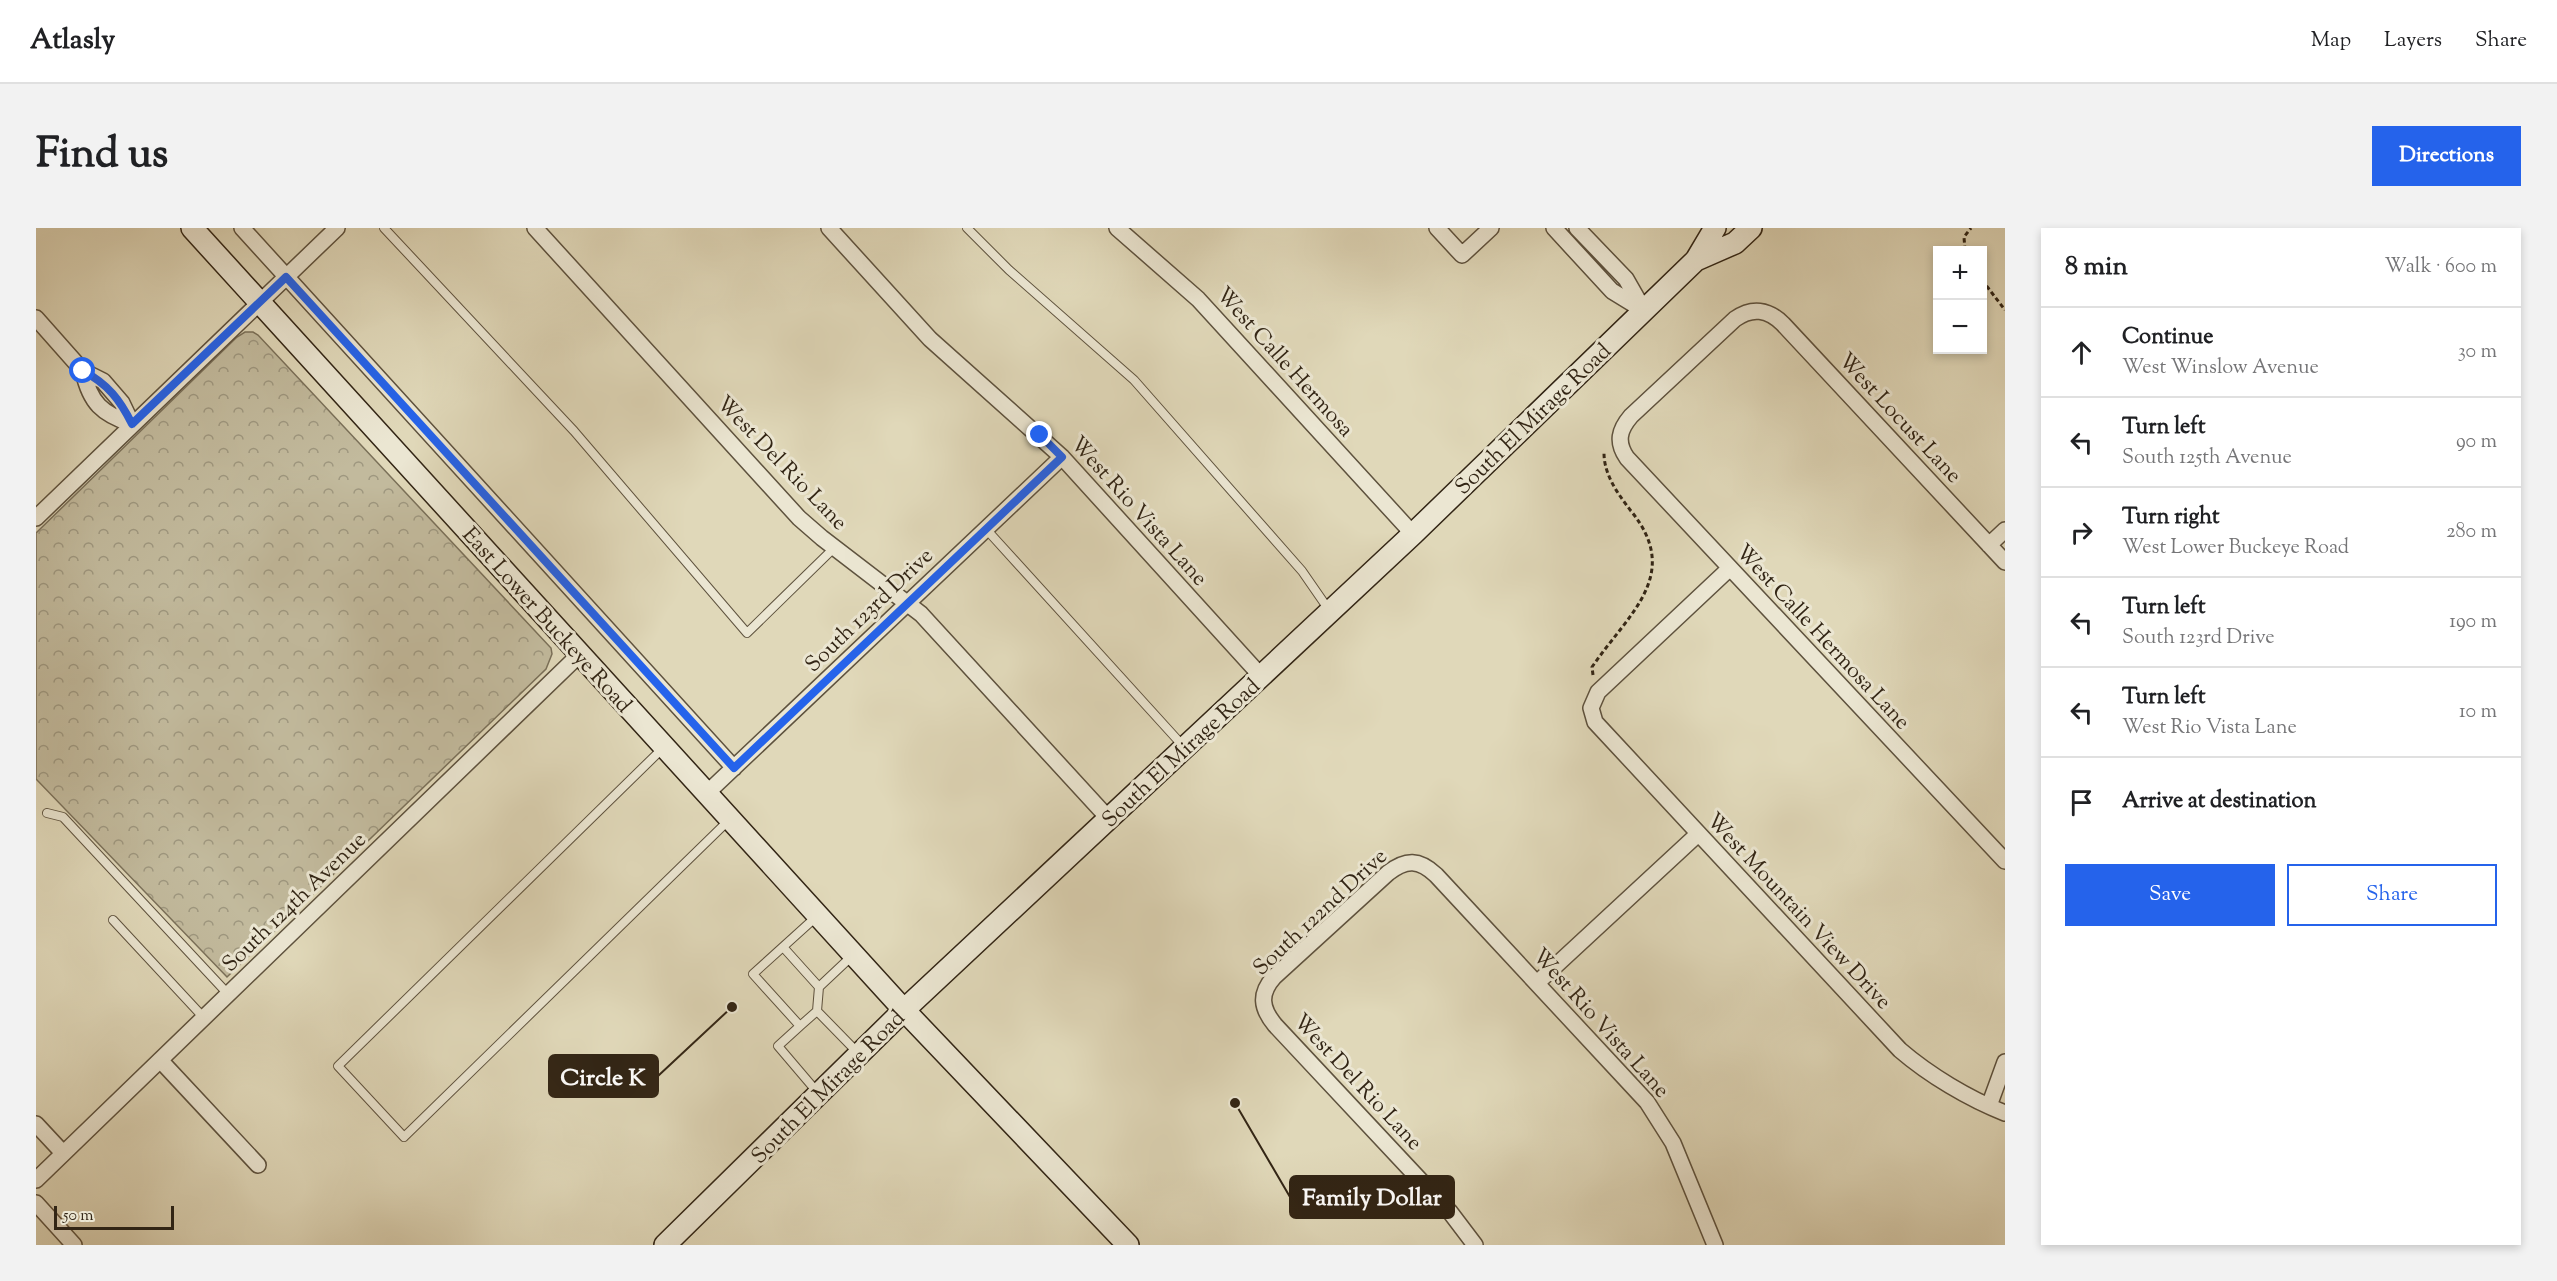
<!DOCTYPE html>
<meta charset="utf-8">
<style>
:root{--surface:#fff;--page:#f2f2f2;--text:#202124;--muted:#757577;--line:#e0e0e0;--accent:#2563eb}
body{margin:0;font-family:"Sorts Mill Goudy",serif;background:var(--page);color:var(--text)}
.controls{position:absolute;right:18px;top:18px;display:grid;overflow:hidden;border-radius:0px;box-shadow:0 3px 9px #0003}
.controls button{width:54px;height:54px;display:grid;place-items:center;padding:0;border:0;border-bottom:2px solid var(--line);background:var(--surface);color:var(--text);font:30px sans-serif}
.scale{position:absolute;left:18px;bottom:15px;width:120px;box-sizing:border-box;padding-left:6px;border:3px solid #322515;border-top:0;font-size:16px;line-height:21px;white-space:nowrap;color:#322515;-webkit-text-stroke:4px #ebe6d2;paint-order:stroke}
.stop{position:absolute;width:18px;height:18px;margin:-14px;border:4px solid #2563eb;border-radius:50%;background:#fff}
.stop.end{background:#2563eb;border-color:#fff;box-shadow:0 2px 6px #0008}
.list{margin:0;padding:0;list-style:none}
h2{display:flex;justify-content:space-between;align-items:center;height:78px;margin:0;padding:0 24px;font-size:26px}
h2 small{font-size:20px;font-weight:400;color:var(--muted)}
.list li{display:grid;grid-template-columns:39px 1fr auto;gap:18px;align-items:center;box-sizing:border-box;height:90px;padding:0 24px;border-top:2px solid var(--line)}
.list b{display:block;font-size:22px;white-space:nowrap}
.list p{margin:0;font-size:20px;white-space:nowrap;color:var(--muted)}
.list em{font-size:20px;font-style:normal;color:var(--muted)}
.actions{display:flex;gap:12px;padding:18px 24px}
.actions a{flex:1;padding:14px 0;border:2px solid var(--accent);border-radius:0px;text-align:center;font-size:21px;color:var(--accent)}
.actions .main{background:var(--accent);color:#fff}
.icon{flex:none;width:33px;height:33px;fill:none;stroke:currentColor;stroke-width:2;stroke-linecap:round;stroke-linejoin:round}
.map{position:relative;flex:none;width:1969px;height:1017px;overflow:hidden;border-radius:0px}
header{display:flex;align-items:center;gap:36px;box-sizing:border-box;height:84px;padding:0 30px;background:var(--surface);border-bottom:2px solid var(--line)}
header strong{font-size:28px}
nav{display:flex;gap:33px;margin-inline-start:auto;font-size:21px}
.intro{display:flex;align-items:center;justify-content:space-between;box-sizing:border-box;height:144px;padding:0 36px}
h1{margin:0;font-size:42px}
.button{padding:15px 27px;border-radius:0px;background:var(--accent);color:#fff;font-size:21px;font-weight:700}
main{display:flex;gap:36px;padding:0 36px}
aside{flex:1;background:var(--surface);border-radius:0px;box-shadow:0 3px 9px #0003}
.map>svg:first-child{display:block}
</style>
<header>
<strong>Atlasly</strong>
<nav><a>Map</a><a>Layers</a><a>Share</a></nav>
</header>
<div class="intro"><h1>Find us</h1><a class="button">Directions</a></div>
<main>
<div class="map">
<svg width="1969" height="1017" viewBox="0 0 1969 1017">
<defs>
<pattern id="forest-crowns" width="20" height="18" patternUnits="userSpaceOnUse" patternTransform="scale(1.5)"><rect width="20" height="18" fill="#c2ba9d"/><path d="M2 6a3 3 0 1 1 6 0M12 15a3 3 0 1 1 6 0" fill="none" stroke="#9e977f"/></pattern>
</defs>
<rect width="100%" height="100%" fill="#e0d8b9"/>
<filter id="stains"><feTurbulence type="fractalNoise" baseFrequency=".00333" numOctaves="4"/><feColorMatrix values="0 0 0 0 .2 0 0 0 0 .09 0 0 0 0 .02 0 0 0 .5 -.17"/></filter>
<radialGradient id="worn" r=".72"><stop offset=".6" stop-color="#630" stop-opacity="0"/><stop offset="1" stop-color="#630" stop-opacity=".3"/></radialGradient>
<!-- forest -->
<path fill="url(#forest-crowns)" stroke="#7a7059" stroke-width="1.5" d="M209 104H217L222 107 515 420 516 426 510 441 191 749 0 551V305L201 109Z"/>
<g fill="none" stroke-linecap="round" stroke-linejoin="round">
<defs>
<path id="lane" d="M348 0 538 203 711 405 798 320
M931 0 973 42 1098 152 1266 343 1293 382
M950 301 1148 519
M627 520 302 838 368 909 692 593
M11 585 27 589 192 766
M780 689 717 746 764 798 781 783 822 825
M77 692 168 790
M747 719 783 759 781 783
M783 759 817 727
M764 798 742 818 782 865"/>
<path id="street" d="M206 0 698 540
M499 0 763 290 786 310 885 386 1073 591
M793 0 894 111 1026 229 1225 448
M1081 0 1162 71 1377 306
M1401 0 1426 27 1455 0
M1518 0 1576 63 1607 82
M1541 0 1590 51 1606 79
M0 90 47 143 67 153 86 175 96 196
M47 143C54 175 66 186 96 196
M0 290 301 0
M1953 317 1969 302
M1969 334 1747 96C1732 81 1716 79 1699 91L1595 188C1583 202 1580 214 1591 230L1969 633
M1694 340 1562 464 1555 480 1559 494 1864 822C1893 847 1933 871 1969 885
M670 566 1026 229
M1501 755 1662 606
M124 832 222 937
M1953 878 1969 834
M0 896 27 925
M0 952 544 426
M0 975 38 1017
M1439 1017 1414 984 1239 797C1225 780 1223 766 1238 749L1352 645C1370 631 1383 631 1400 647L1611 874 1637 915 1679 1017"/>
<path id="secondary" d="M156 0 868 782 1092 1017
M1660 32 1699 15 1715 0
M629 1017 868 782 1377 306 1660 32 1679 0"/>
</defs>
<!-- lane casing -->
<use href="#lane" stroke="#5e523e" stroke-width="10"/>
<!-- street casing -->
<use href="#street" stroke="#5e523e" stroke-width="18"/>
<!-- secondary casing -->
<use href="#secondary" stroke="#322515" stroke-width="24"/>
<!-- path -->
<path stroke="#322515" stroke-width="3" stroke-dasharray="4.5 3" stroke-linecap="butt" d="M1929 22 1928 9 1935 0
M1946 52 1969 82
M1557 447 1556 439C1592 386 1647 347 1595 283 1582 266 1568 247 1568 225"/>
<!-- lane -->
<use href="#lane" stroke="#ebe6d2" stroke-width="8"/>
<!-- street -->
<use href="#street" stroke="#ebe6d2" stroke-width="15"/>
<!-- secondary -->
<use href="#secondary" stroke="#ebe6d2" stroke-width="21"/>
</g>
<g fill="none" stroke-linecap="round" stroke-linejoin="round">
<!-- route -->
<path stroke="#2563eb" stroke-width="8" d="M47 143C72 156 84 172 96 196L250 49 698 540 1026 229 1004 207"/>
</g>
<g text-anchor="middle" stroke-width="6" stroke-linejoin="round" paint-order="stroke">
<!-- street labels -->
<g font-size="22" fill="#322515" stroke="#ebe6d2">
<text transform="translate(1250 133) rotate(48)" y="8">West Calle Hermosa</text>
<text transform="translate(1865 189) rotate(47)" y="8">West Locust Lane</text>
<text transform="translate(1496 190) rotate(-44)" y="8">South El Mirage Road</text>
<text transform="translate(747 234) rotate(46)" y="8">West Del Rio Lane</text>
<text transform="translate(1104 282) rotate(48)" y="8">West Rio Vista Lane</text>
<text transform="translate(832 381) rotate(-44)" y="8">South 123rd Drive</text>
<text transform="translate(512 391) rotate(48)" y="8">East Lower Buckeye Road</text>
<text transform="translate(1788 408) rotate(47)" y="8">West Calle Hermosa Lane</text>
<text transform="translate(1144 524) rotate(-43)" y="8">South El Mirage Road</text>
<text transform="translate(257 673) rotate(-44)" y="8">South 124th Avenue</text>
<text transform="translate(1764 682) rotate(47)" y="8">West Mountain View Drive</text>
<text transform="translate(1283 683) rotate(-43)" y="8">South 122nd Drive</text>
<text transform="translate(1566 794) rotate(48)" y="8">West Rio Vista Lane</text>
<text transform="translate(1323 853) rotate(47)" y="8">West Del Rio Lane</text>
<text transform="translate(791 858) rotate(-45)" y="8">South El Mirage Road</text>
</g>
</g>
<!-- callouts -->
<path fill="none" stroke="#322515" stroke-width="2" d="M696 779L622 848M1199 875L1254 969"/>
<g fill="#322515" stroke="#ebe6d2" stroke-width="2">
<circle cx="696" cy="779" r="6"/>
<circle cx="1199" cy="875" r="6"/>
</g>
<g fill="#322515" stroke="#322515" stroke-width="2">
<rect x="513" y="827" width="109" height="42" rx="6"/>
<rect x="1254" y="948" width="164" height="42" rx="6"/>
</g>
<g font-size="24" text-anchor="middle" font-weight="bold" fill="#fff">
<text x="567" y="857">Circle K</text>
<text x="1336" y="977">Family Dollar</text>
</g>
<rect width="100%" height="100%" filter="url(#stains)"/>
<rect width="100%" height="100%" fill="url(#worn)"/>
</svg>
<div class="controls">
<button>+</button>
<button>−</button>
</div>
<div class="scale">50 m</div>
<div class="stop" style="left:47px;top:143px"></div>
<div class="stop end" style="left:1004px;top:207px"></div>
</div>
<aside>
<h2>8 min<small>Walk · 600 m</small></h2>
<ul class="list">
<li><svg class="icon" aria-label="ahead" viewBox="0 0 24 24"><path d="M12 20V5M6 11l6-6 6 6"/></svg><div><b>Continue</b><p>West Winslow Avenue</p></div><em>30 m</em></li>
<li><svg class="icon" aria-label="left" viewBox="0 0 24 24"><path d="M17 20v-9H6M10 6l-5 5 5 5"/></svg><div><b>Turn left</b><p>South 125th Avenue</p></div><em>90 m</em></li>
<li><svg class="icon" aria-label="right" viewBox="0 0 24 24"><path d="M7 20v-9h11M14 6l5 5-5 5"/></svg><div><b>Turn right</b><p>West Lower Buckeye Road</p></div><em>280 m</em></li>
<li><svg class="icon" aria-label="left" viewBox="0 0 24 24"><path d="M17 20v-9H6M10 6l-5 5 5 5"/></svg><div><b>Turn left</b><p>South 123rd Drive</p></div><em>190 m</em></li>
<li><svg class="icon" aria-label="left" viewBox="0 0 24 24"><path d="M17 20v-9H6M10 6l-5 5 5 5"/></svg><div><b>Turn left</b><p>West Rio Vista Lane</p></div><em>10 m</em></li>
<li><svg class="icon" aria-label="arrive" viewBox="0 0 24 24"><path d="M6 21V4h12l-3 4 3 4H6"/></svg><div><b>Arrive at destination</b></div></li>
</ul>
<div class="actions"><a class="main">Save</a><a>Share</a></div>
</aside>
</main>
